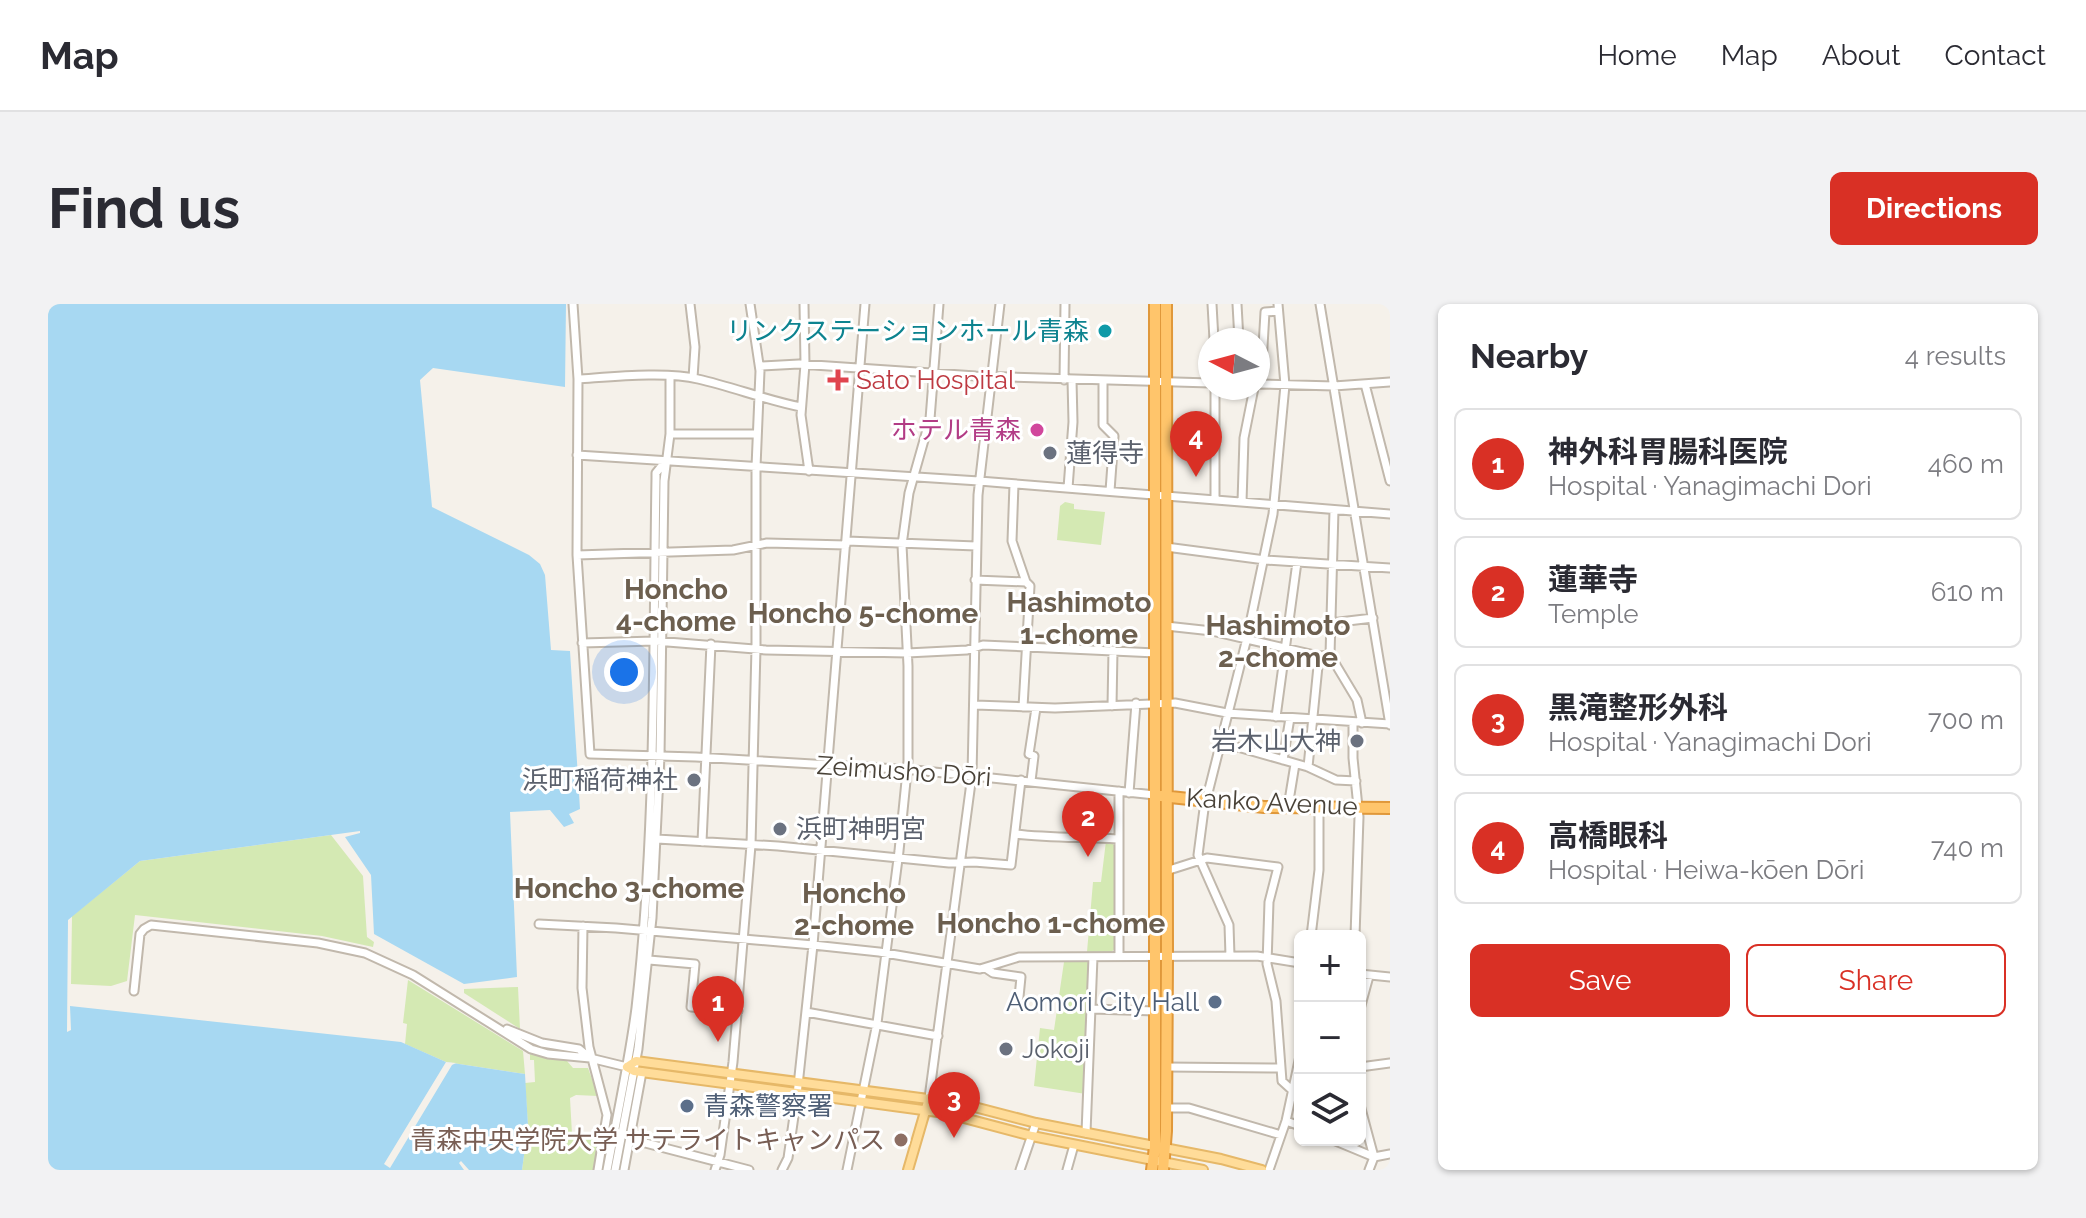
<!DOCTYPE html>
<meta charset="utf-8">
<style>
:root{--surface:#fff;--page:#f2f2f3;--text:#2b2b33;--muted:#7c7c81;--line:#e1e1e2;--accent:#d93025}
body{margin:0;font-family:Raleway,"Noto Sans JP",sans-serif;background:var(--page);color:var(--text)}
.controls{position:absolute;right:24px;bottom:24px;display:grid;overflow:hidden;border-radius:12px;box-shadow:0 2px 6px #0004}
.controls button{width:72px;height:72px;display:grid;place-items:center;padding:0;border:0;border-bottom:2px solid var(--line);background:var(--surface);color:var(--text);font:40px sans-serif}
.compass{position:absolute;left:1150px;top:24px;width:72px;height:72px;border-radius:50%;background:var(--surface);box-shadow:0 2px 6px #0004;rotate:276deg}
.you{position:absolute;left:576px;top:368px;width:28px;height:28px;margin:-20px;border:6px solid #fff;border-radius:50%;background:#1a73e8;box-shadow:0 0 0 12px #1a73e833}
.badge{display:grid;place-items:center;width:52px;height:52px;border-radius:50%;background:var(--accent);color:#fff;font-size:26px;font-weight:700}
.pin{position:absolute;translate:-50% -66px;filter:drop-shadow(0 2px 4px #0008)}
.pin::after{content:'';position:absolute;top:42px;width:28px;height:24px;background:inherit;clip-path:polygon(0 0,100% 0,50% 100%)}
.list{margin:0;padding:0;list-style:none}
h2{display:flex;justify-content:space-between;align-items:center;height:104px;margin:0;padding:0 32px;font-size:34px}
h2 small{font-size:26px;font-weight:400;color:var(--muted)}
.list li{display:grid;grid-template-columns:52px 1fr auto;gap:24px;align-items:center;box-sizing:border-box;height:112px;margin:0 16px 16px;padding:0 16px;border:2px solid var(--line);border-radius:12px}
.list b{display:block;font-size:30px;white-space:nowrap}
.list p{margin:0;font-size:26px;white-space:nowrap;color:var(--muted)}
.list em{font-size:26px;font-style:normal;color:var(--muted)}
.actions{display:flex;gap:16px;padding:24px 32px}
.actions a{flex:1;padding:18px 0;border:2px solid var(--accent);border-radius:12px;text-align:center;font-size:28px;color:var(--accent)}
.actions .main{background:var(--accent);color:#fff}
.icon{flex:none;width:44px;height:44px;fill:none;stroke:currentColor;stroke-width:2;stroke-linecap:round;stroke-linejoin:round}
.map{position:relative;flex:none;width:1342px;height:866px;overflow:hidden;border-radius:12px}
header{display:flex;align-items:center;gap:48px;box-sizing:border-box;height:112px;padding:0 40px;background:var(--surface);border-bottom:2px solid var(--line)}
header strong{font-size:38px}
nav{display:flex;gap:44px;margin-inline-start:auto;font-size:28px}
.intro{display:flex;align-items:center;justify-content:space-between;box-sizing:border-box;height:192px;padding:0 48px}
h1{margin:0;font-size:56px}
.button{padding:20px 36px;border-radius:12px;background:var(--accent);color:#fff;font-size:28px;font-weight:700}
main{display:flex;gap:48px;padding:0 48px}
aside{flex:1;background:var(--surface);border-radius:12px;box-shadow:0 2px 6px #0004}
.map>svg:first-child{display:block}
</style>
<header>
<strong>Map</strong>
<nav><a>Home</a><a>Map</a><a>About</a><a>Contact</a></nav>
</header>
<div class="intro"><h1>Find us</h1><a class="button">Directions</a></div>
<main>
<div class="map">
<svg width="1342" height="866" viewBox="0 0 1342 866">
<rect width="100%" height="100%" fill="#f5f1ea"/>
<!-- green -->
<path fill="#d4e9b3" d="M1017 198 1026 200V205L1057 208 1053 241 1009 236 1012 202Z
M283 531 315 572 319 633 326 638 325 643 274 632 87 611 79 677 63 682 23 680 24 612 92 557Z
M1058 537 1063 538 1067 542 1068 644 1062 649 1039 648 1045 578H1053Z
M1016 658H1041L1038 790 986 782 992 724 1006 726Z
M360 676 475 747 477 770 398 758 357 740 359 720 355 719Z
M470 683 472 725 416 689V685Z
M482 750 519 757 525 764H540L550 792 528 791 522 794 524 830 547 835 550 837 545 866H474L480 822 477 779 487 778 486 756H482Z"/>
<!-- water -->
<path fill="#a7d8f2" d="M0 0H518L517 83 385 64 372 76 384 203 481 251 492 260 497 271 503 346 522 347 532 505 521 510 526 519 516 523 502 506 462 508 469 673 416 680 326 630 323 571 297 533 312 529V527L92 557 20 616 19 728 23 726 22 702 353 738 398 758 477 770 480 822 474 866H421L413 857 411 859 416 866H0Z"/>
<!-- pier -->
<path fill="#f5f1ea" d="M398 758 408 759 404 761 342 864 336 860Z"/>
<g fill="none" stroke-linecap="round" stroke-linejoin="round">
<defs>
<path id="minor" d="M525 0 530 75 529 251 542 450 648 453 867 466 1107 491
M642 0 647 43 645 74
M756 0 757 60 753 111 761 167
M1164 0 1166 36
M1189 0 1191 36
M1272 0 1342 421
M1210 60H1214L1217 8 1230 7
M712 62 751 60 928 72 1162 79
M530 75C562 73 619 67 650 75 685 83 718 96 753 103
M1016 76 1017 0
M1055 77V121L1066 132 1062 187
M1210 80 1286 82 1342 78
M1317 80 1342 177
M1167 84V195
M622 130H709
M529 151 931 177 1342 210
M966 180 964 237 978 278 982 282 975 403
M1020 184 1025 118 1024 76
M1194 198 1196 134 1206 84
M799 237 928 242
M1118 243 1217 256 1342 264
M529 251 685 246 719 239 798 241
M927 276 978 278
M1283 319 1325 314
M1118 322 1164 327 1271 352 1282 351 1286 206
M534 339 607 337 718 346 859 349 919 346 935 341 1108 349
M1282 351 1309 396 1314 419
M927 401 1007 404 1127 399 1179 409 1342 420
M1064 402 1065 346
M1228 413 1249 258
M1305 418V454L1311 513 1307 632
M1172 438 1260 463 1288 476 1308 477
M1235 456 1242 414
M1260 463 1271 352
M983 477 986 452 981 450 988 404
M1071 487V652
M1081 489 1088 399
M1240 503 1247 460
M967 530C1001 534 1035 533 1069 535
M609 535 730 542 901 559 926 558 963 561 973 476
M654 538 663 340
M1118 567 1159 554 1230 563 1221 598 1219 660 1228 697 1234 777 1245 787
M491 620 568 624 765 641 831 648 932 665 971 653 1209 652 1252 659
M535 622 534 684 541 743 559 811 550 866
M1263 632 1271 566V503
M1182 652 1181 621 1150 551 1156 505 1199 334 1225 210 1237 81 1230 0
M601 656 647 660 643 703 690 707
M939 665 945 669 973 673 971 693
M1312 670 1342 673
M86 687 92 630 96 625 103 621 270 639 317 649 365 671 483 745 500 750 542 754 579 763
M1044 705 1108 707
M1312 705 1321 672
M758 708 890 732
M459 725 494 739 531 745 542 754
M1118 763 1233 764
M1312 763 1342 759
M881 794 924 471 930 191 952 0
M1312 801 1326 853 1321 866
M1118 804H1141L1233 831
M1238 817 1252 822
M1038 829 1045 653
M582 835 701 866
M1285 836 1326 853 1342 850
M559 866C569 812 581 758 588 704 608 528 605 351 608 174V169L617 158
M567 866 590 745 604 614 612 452 616 177 622 130V73
M576 866 594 768
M667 866 672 851 685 758 703 541 708 344V163L712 67 702 0
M734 866 740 854 749 791 765 641 817 0
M799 866 829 719 851 547 860 457V362L854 241 861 189 882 115 891 0
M972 866 988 819
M1019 866 1026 841
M1221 866 1238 817 1252 752"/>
<path id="major" d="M579 763 588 757 603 759 911 799 988 819 1173 855 1214 866
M579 763 586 767 897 809 984 832 1155 866
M860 866 881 794"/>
<path id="highway" d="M1113 492 1216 503 1342 504
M1104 866 1107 843V0
M1115 866 1118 827 1119 653 1118 0"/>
</defs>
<!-- minor casing -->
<use href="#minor" stroke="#c1b8ac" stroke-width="11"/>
<!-- major casing -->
<use href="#major" stroke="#e6b868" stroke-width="12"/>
<!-- highway casing -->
<use href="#highway" stroke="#e0983a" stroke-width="14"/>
<!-- minor -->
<use href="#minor" stroke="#fff" stroke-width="7"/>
<!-- major -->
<use href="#major" stroke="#ffdc99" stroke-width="8"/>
<!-- highway -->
<use href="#highway" stroke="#ffc56b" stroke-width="10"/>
</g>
<!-- markers -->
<circle fill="#0f9aa8" stroke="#fff" stroke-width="3" cx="1057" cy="27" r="8"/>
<path fill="#e0444e" stroke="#fff" stroke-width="3" d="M786 64h8v8h8v8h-8v8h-8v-8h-8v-8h8z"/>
<circle fill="#d1479c" stroke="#fff" stroke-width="3" cx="989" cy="126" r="8"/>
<g fill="#6b7280" stroke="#fff" stroke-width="3">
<circle cx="1002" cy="149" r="8"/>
<circle cx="1309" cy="437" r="8"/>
<circle cx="646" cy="476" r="8"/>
<circle cx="732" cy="525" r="8"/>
<circle cx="958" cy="745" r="8"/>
</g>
<g fill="#5c6f8a" stroke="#fff" stroke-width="3">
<circle cx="1167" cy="698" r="8"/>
<circle cx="639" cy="802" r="8"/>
</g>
<circle fill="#8d6e63" stroke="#fff" stroke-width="3" cx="853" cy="836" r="8"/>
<g text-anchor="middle" stroke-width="6" stroke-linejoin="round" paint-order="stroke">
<!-- culture labels -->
<g font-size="26" fill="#0d838f" stroke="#fff" text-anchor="end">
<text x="1041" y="36">リンクステーションホール青森</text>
</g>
<!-- health labels -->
<g font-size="26" fill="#be3a42" stroke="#fff" text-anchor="start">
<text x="808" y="85">Sato Hospital</text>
</g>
<!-- hotel labels -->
<g font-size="26" fill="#b23c85" stroke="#fff" text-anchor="end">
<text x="973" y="135">ホテル青森</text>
</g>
<!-- worship labels -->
<g font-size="26" fill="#5b616d" stroke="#fff" text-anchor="start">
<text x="1018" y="158">蓮得寺</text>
<text x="1293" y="446" text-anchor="end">岩木山大神</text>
<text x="630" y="485" text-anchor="end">浜町稲荷神社</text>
<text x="748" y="534">浜町神明宮</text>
<text x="974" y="754">Jokoji</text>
</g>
<!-- street labels -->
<g font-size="26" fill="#494238" stroke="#fff">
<text transform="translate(856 467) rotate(4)" y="9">Zeimusho Dōri</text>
<text transform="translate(1224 498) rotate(3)" y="9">Kanko Avenue</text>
</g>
<!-- service labels -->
<g font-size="26" fill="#4e5e75" stroke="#fff" text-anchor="end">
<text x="1151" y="707">Aomori City Hall</text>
<text x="655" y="811" text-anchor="start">青森警察署</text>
</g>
<!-- education labels -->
<g font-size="26" fill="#785e54" stroke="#fff" text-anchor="end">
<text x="837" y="845">青森中央学院大学 サテライトキャンパス</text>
</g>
<!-- neighbourhood labels -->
<g font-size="28" font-weight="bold" fill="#6c5f4f" stroke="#fff">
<text x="628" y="295">Honcho<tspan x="628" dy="32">4-chome</tspan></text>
<text x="1031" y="308">Hashimoto<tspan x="1031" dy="32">1-chome</tspan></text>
<text x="815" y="319">Honcho 5-chome</text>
<text x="1230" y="331">Hashimoto<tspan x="1230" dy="32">2-chome</tspan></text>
<text x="581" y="594">Honcho 3-chome</text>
<text x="806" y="599">Honcho<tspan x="806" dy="32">2-chome</tspan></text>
<text x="1003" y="629">Honcho 1-chome</text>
</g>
</g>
</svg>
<div class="controls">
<button>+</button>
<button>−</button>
<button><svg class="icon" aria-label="layers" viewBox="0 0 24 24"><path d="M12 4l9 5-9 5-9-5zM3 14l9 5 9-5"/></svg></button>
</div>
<svg class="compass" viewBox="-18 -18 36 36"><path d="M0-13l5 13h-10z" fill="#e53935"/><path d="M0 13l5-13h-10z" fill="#7c7c81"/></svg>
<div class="you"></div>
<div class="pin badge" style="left:670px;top:738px">1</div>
<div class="pin badge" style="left:1040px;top:553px">2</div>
<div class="pin badge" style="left:906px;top:834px">3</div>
<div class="pin badge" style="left:1148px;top:173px">4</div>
</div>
<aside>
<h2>Nearby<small>4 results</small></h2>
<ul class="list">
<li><span class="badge">1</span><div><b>神外科胃腸科医院</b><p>Hospital · Yanagimachi Dori</p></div><em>460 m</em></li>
<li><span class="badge">2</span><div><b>蓮華寺</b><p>Temple</p></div><em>610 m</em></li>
<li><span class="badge">3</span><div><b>黒滝整形外科</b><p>Hospital · Yanagimachi Dori</p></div><em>700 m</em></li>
<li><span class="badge">4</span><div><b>高橋眼科</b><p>Hospital · Heiwa-kōen Dōri</p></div><em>740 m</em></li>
</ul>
<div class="actions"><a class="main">Save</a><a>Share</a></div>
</aside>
</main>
